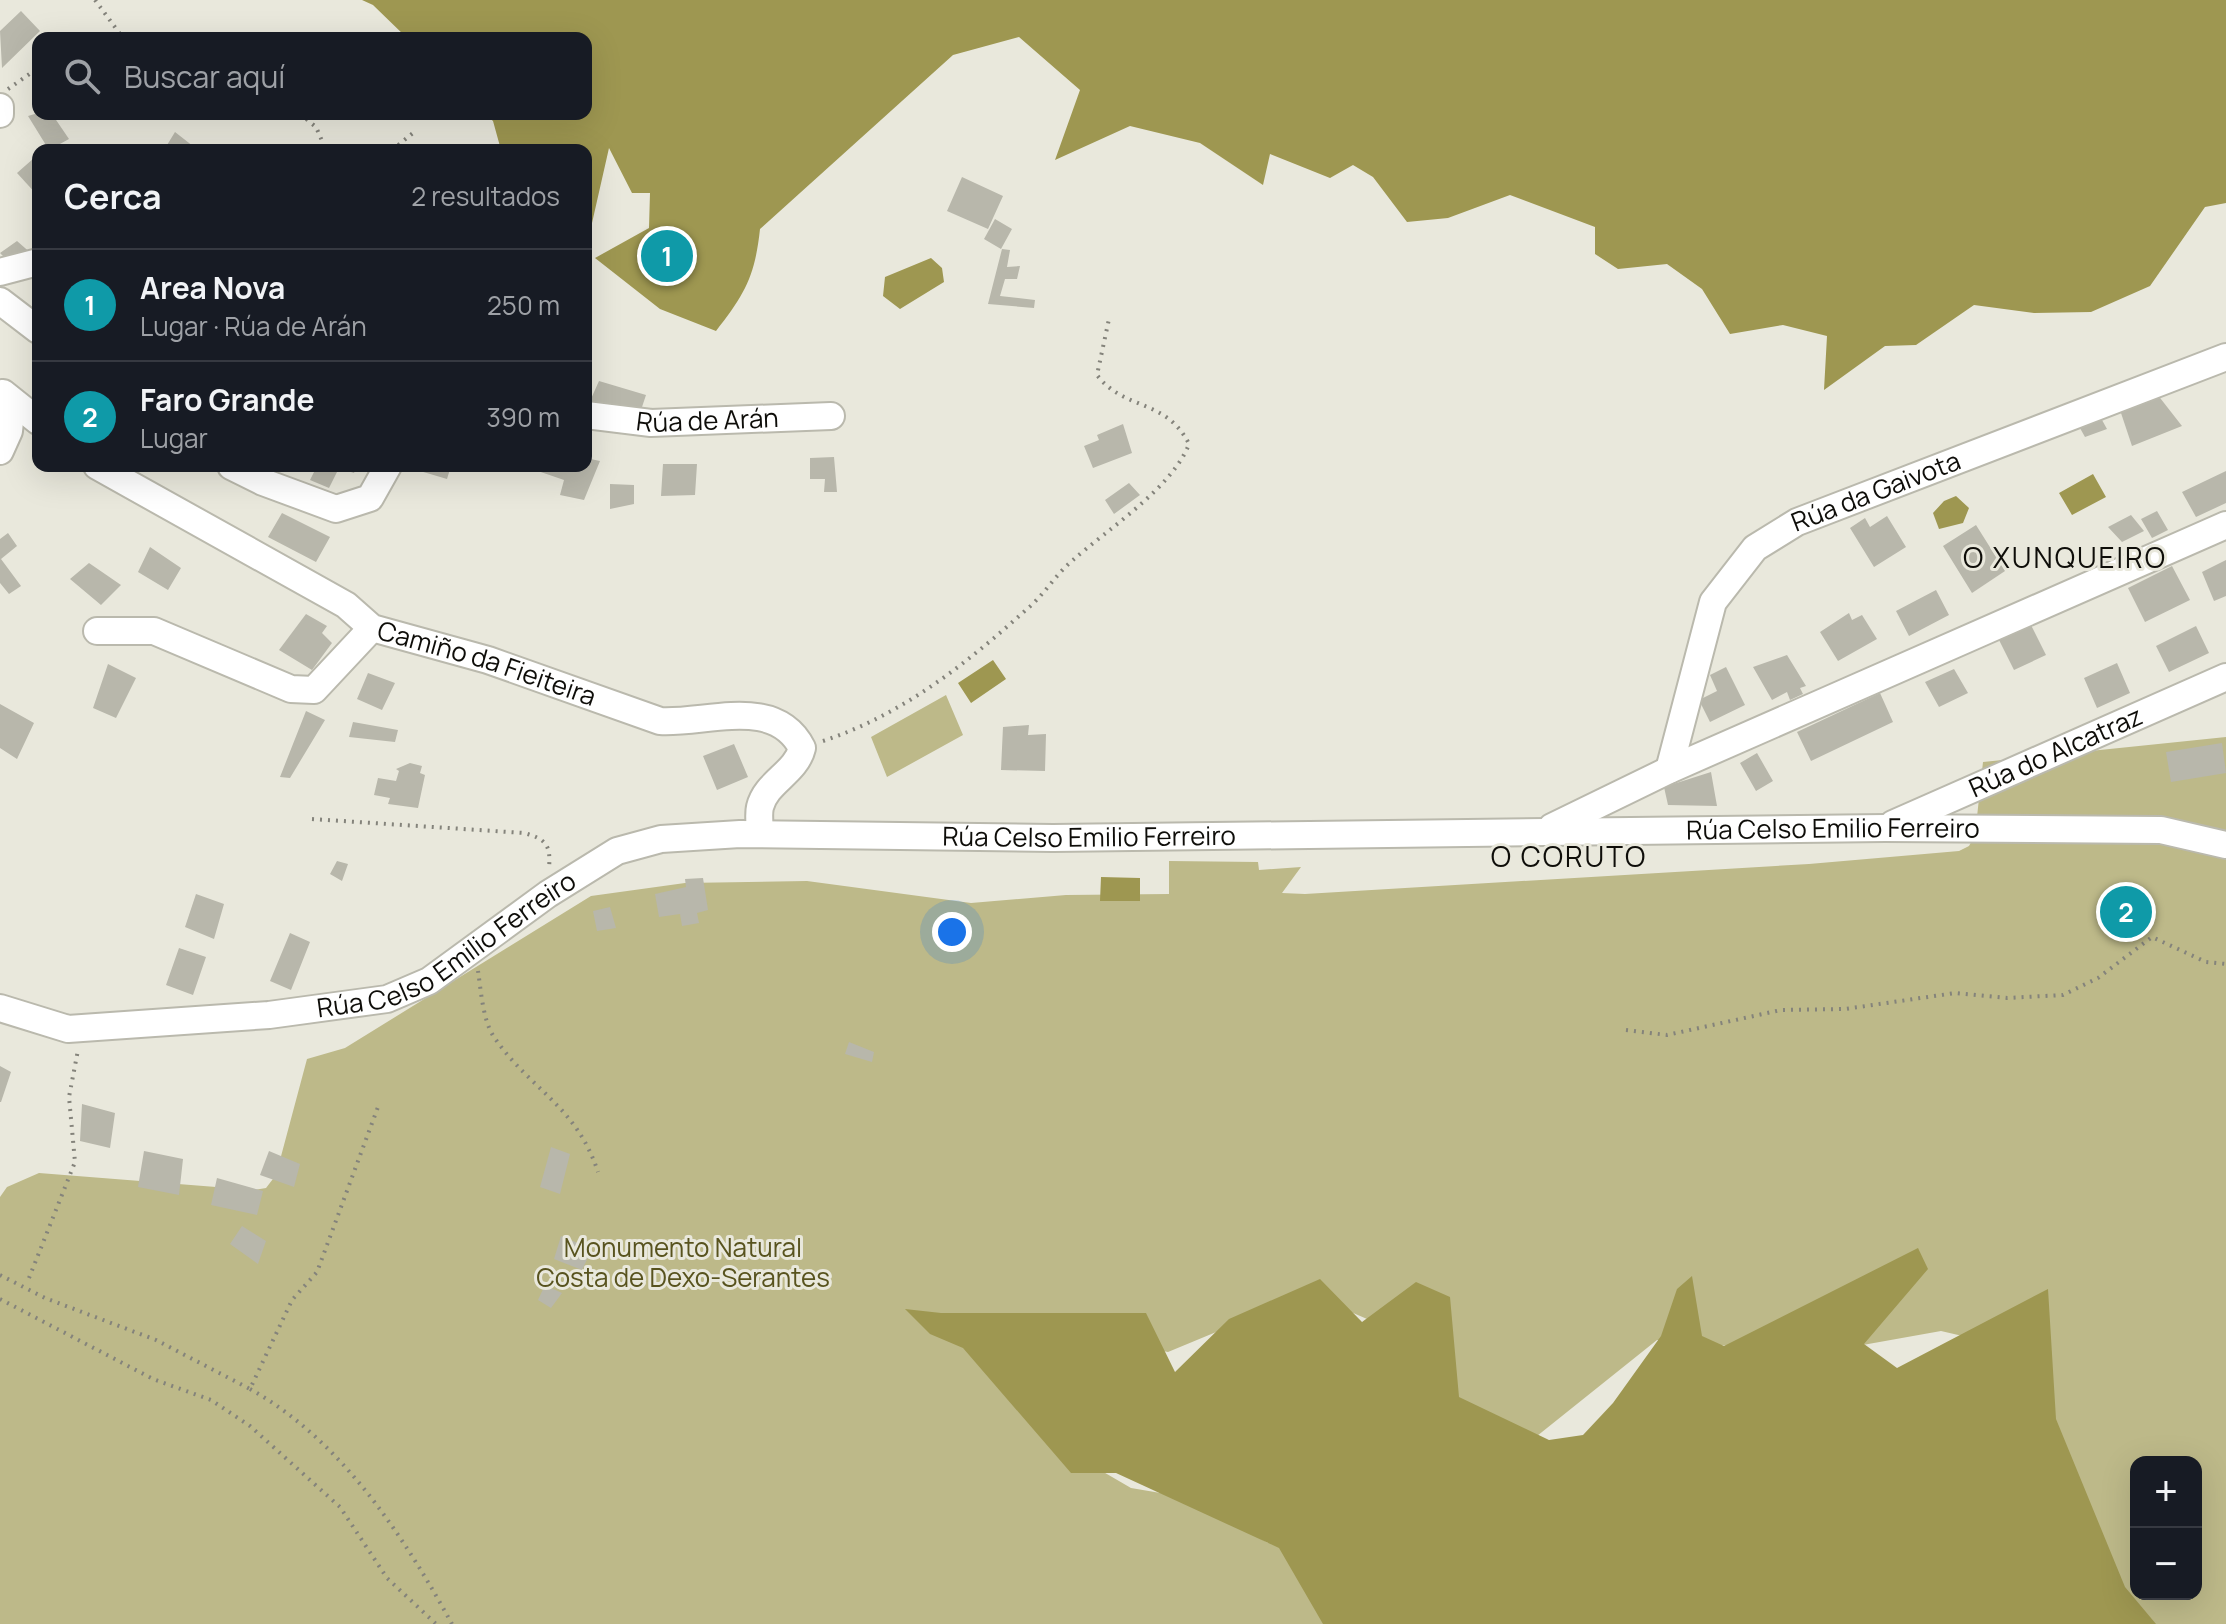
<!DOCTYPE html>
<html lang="es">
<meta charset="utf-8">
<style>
:root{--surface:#171b24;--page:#20242c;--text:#f1f3f6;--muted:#9ea1a6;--line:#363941;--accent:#8cb1d6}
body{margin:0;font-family:Manrope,sans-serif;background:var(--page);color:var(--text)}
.controls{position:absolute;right:24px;bottom:24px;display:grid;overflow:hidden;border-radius:16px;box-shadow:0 8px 32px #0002}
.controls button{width:72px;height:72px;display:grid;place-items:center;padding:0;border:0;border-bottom:2px solid var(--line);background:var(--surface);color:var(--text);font:40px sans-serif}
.you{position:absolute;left:952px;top:932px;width:28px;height:28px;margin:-20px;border:6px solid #fff;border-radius:50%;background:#1a73e8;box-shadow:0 0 0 12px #1a73e833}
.badge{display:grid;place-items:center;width:52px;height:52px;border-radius:50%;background:var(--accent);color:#fff;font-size:26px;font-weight:700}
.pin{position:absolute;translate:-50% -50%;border:4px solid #fff;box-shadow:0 2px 8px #0006}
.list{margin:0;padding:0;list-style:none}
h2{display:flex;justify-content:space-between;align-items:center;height:104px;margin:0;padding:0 32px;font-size:34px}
h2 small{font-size:26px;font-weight:400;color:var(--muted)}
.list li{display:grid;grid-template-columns:52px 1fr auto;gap:24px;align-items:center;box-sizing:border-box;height:112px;padding:0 32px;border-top:2px solid var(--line)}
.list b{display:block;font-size:30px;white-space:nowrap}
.list p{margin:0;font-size:26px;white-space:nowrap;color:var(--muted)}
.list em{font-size:26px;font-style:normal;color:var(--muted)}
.icon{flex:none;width:44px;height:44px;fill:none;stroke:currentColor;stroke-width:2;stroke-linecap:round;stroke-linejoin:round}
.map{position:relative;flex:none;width:2226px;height:1624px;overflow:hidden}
.search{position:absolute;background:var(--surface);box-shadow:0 8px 32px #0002;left:32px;top:32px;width:560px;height:88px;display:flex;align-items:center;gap:20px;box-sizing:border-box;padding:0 28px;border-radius:16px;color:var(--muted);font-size:30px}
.panel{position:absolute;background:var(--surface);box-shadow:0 8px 32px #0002;left:32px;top:144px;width:560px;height:328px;border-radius:16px}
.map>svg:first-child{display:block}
</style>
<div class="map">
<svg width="2226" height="1624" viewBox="0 0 2226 1624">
<rect width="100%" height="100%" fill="#e9e8dc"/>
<!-- green -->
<path fill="#bdb989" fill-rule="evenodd" d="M946 695 963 735 887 777 871 737Z
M2226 737V1624H2115L1984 1341 1941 1331 1818 1353 1657 1340 1532 1440 1443 1397 1388 1328 1316 1297 1262 1313 1168 1352 1097 1339 1057 1445 1131 1488 1184 1497 1268 1543 1306 1542 1336 1624H0V1197L7 1187 39 1173 254 1190 266 1188 276 1175 307 1059 345 1048 591 896 685 883 807 881 971 903 1066 895 1169 894V861L1258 862 1259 870 1301 867 1282 893 1305 894 1809 864 1959 851 1969 846 1975 835 1983 762ZM2136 1462H2196V1594H2136Z"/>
<!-- water -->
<path fill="#9e9751" d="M362 0H2226V203L2205 207 2150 286 2091 312 2034 313 1974 305 1916 345 1885 346 1824 390 1827 336 1783 325 1730 334 1702 289 1667 264 1618 269 1595 254V227L1510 195 1448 218 1407 222 1373 177 1353 165 1330 178 1270 154 1263 185 1200 143 1130 126 1055 160 1080 90 1019 37 953 55 760 229C755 276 745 294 716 331L660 309 595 258 649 228 650 193H632L609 148 592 223 586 220V150H501L493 121 485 114H586V38H407L373 5Z
M931 258 942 268 944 282 900 309 883 296 885 277Z
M2093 474 2106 497 2072 515 2059 493Z
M1956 496 1969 508 1963 523 1939 529 1933 513 1944 501Z
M993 660 1006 679 971 703 958 683Z
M1101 877 1140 878V901H1100Z
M1918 1248 1928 1269 1864 1344 1897 1368 2048 1289 2056 1419 2125 1587 2156 1624H1323L1279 1548 1116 1473H1071L963 1348 930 1334 905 1309 941 1313H1146L1175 1372 1229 1319 1320 1279 1362 1322 1416 1282 1450 1297 1459 1397 1549 1440 1583 1435 1613 1403 1661 1336 1677 1289 1692 1276 1702 1336 1724 1346Z"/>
<!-- building -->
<path fill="#b8b7ab" d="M21 11 40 31 2 68 0 31Z
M38 113 52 114 69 139 49 150 28 116Z
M175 132 198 150H164Z
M34 158 38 162V196L17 173Z
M962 177 1003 196 988 229 947 211Z
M995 219 1012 229 1001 249 984 239Z
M17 241 33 255 11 264 0 253Z
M1002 249 1010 250 1007 267 1020 266 1017 279H1005L1000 296 1035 300 1034 308 988 304Z
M599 381 646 395 641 410 590 401Z
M2157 394 2182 426 2132 446 2120 410Z
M2097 411 2107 429 2085 437 2076 421Z
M1123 424 1132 453 1093 468 1084 446 1099 440 1097 435Z
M834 457 837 492H824L825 479H810V458Z
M586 458 600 461 584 500 560 495 564 480 532 469 586 466Z
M663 464H697L695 495 661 496Z
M317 466H357L354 473 339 468 329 488 310 480Z
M403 466H451L447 479Z
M2226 471V503L2196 517 2182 492Z
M1129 483 1140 495 1114 514 1105 500Z
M610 484 634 485V504L610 509Z
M2157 511 2168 530 2152 538 2141 519Z
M282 513 330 537 316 562 268 537Z
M2131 515 2144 531 2122 542 2108 527Z
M1887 516 1906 547 1874 567 1850 528 1865 518 1870 527Z
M1976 525 2005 571 1972 593 1943 546Z
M8 533 17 546 1 559 21 586 9 594 0 583V539Z
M150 547 181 568 168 590 138 572Z
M2226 560V596L2214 601 2202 572Z
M89 563 121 585 101 605 70 579Z
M2172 566 2190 600 2145 622 2128 588Z
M1936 590 1949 615 1909 636 1896 611Z
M1849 613 1852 620 1862 615 1877 639 1838 661 1820 632Z
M306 614 327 626 322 633 332 643 312 670 279 650Z
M2029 621 2046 655 2014 670 1997 636Z
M2196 626 2209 653 2169 672 2156 646Z
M1787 655 1806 686 1800 688 1803 694 1790 700 1787 692 1772 700 1753 667Z
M2117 663 2130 693 2097 708 2084 678Z
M108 664 136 678 116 718 93 708Z
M1726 667 1745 705 1710 722 1699 700 1717 691 1710 675Z
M1954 669 1968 693 1939 707 1925 682Z
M368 673 395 683 382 710 357 699Z
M1880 693 1893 722 1811 761 1797 732Z
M0 704 34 723 17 759 0 748Z
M306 711 325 720 290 778 280 777Z
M353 722 398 730 395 742 349 737Z
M1029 725 1028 735 1046 734 1045 771 1001 770 1003 727Z
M2222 743 2226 773 2171 782 2166 752Z
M734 744 748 777 717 790 703 756Z
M1757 753 1773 781 1756 791 1740 763Z
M410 763 422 766 420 773 425 775 418 808 388 804 390 798 374 795 378 778 396 781 399 771 396 769Z
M1711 772 1717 806 1668 805 1664 787Z
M337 861 348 864 342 881 330 874Z
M703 878 708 910 697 913 699 923 682 926 680 914 659 917 655 894 686 887 685 879Z
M196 894 224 904 214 939 185 927Z
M2118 912a8 8 0 1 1 16 0a8 8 0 1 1-16 0Z
M610 907 616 928 597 931 593 911Z
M290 933 310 942 291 990 270 981Z
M179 948 206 957 193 995 166 985Z
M849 1042 874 1052 872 1062 845 1054Z
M0 1066 11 1072 1 1102H0Z
M82 1104 115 1113 110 1148 80 1141Z
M551 1147 570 1154 560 1194 540 1187Z
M144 1151 183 1159 179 1195 138 1187Z
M269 1151 300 1164 294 1187 260 1175Z
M217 1178 263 1191 257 1215 211 1205Z
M242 1226 266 1241 258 1264 230 1244Z
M561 1236 592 1249 582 1270 554 1259Z
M545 1285 562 1293 551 1308 538 1300Z"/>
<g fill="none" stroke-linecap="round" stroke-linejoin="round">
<defs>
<g id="minor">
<path d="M0 107V114"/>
<path d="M0 272 38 262"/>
<path d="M0 301 38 330"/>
<path d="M3 393 38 421"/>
<path id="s1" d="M586 415 651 423 831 416"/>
<path d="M0 451 9 431 12 402"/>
<path id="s2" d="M97 466 346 605 372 628 488 660 660 721C706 724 775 695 802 748 796 773 766 782 760 807 758 815 760 826 760 834"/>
<path d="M231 466 263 482 336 509 370 498 388 466"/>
<path d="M97 631H154L291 689 314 690 372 628"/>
<path id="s3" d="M1669 770 1713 602 1755 548 1797 522 2226 357"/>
<path id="s4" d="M1893 824 2226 677"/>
<path d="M1552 827 1669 770 2226 525"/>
<path id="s5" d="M0 1008 68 1029 269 1015 387 999 429 981 548 894 617 851 661 839 740 834 1053 838 1885 828 2161 830 2226 845"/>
</g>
</defs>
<!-- minor casing -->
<use href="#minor" stroke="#bab9ad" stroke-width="30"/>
<!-- path -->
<path stroke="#84837b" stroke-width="4" stroke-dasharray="2 6" stroke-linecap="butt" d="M95 0 123 38
M8 89 38 68
M300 114 316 127 326 150
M392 150 413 133
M823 741C902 715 966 664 1027 609 1044 595 1056 574 1073 560 1108 529 1173 487 1189 444 1166 398 1124 411 1097 375L1109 319
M312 819 524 833C546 839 551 845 549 868
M478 971C481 991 483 1021 494 1037 530 1090 576 1105 598 1172
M1626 1030 1667 1035 1781 1010 1845 1009 1955 993 2007 998 2063 995 2098 978 2152 937 2206 962 2226 964
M0 1275 45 1298 156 1340 250 1389 292 1300 317 1272 378 1107
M29 1278 75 1162 69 1097 78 1050
M0 1299 153 1379 211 1400 250 1426 340 1507 387 1578 436 1624
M250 1389C341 1440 403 1535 452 1624"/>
<!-- minor -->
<use href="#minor" stroke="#fff" stroke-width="26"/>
</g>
<g text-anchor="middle" stroke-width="6" stroke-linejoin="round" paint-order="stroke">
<!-- street labels -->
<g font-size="26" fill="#0e0d09" stroke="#e9e8dc">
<text dy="9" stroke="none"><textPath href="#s1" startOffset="122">Rúa de Arán</textPath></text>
<text dy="9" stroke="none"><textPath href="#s3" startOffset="376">Rúa da Gaivota</textPath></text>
<text dy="9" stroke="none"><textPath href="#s2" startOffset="440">Camiño da Fieiteira</textPath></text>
<text dy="9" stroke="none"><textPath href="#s4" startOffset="178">Rúa do Alcatraz</textPath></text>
<text dy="9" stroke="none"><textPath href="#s5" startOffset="1884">Rúa Celso Emilio Ferreiro</textPath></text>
<text dy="9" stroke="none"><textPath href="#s5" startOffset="1140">Rúa Celso Emilio Ferreiro</textPath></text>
<text dy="9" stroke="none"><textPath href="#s5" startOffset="468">Rúa Celso Emilio Ferreiro</textPath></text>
</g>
<!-- park labels -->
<g font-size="26" fill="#58531e" stroke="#e9e8dc">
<text x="683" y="1257">Monumento Natural<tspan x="683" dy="30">Costa de Dexo-Serantes</tspan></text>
</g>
<!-- neighbourhood labels -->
<g font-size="28" letter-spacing="2" fill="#0e0d09" stroke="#e9e8dc">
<text x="2065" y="568">O XUNQUEIRO</text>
<text x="1569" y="867">O CORUTO</text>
</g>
</g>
</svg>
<div class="controls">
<button>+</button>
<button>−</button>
</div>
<div class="you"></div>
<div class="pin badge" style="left:667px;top:256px;background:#0f9aa8">1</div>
<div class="pin badge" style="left:2126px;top:912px;background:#0f9aa8">2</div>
<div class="search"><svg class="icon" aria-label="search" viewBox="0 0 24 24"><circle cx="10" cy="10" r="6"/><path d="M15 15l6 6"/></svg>Buscar aquí</div>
<section class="panel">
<h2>Cerca<small>2 resultados</small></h2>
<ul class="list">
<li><span class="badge" style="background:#0f9aa8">1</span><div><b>Area Nova</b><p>Lugar · Rúa de Arán</p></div><em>250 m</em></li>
<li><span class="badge" style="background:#0f9aa8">2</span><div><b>Faro Grande</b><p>Lugar</p></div><em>390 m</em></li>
</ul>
</section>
</div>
